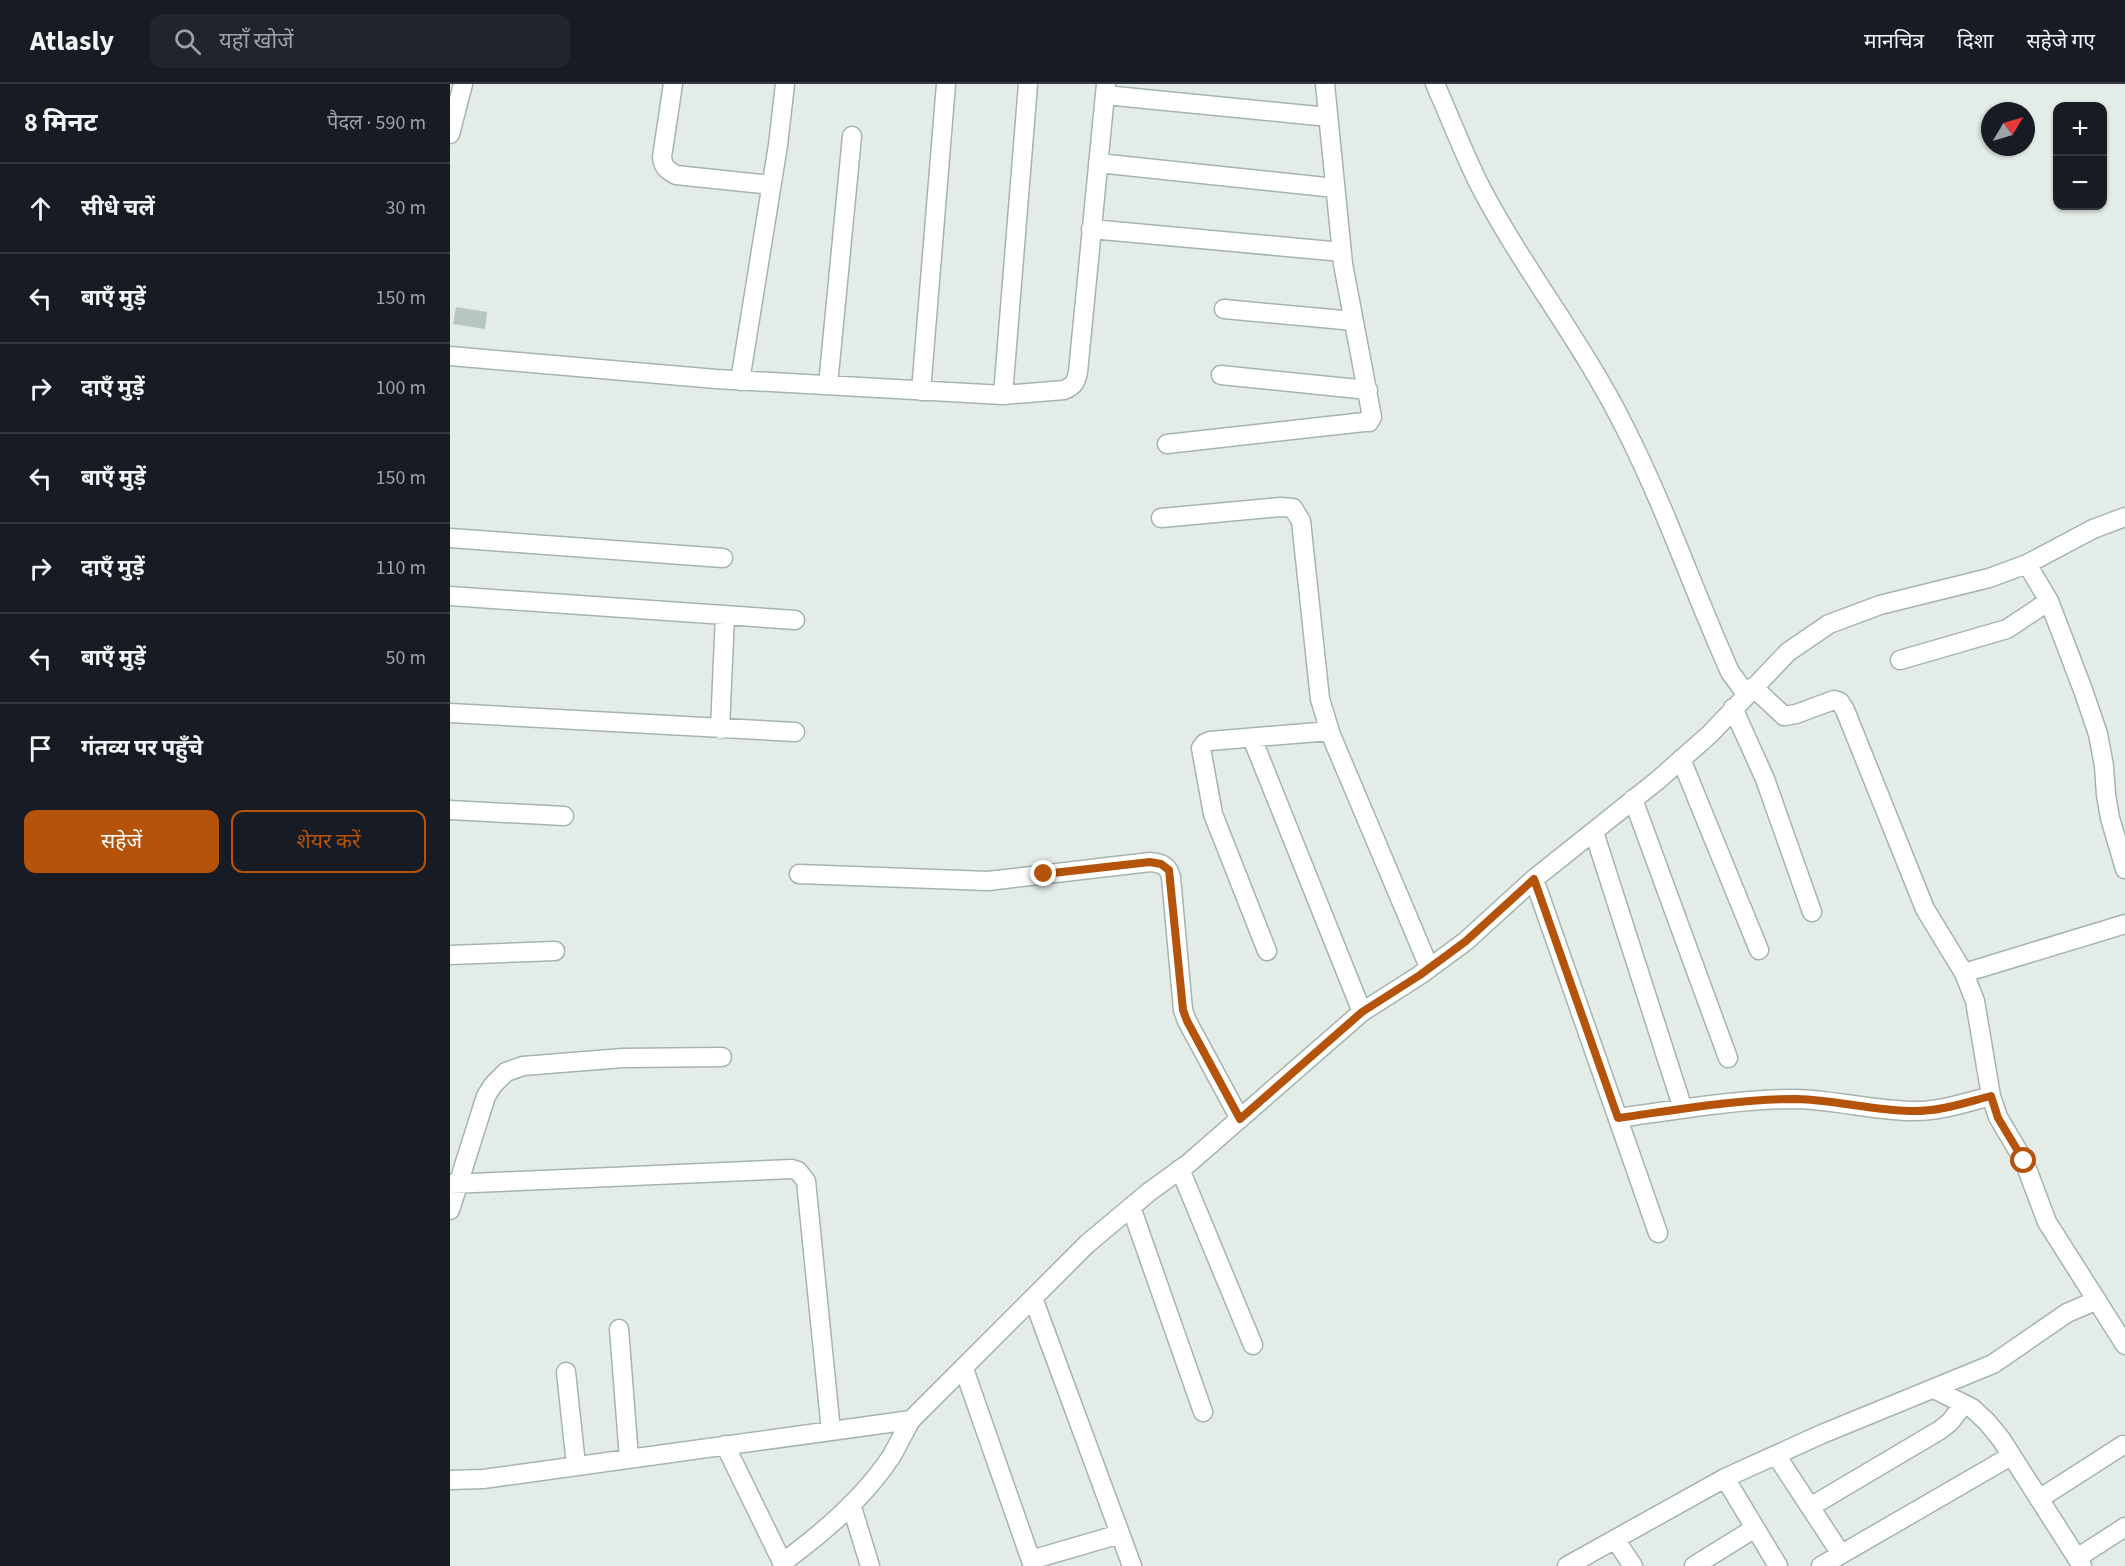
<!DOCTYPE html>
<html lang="hi">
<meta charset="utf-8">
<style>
:root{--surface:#171b24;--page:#20242c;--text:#f1f3f6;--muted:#9ea1a6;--line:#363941;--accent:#b45309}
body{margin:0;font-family:"Source Sans 3","Noto Sans Devanagari",sans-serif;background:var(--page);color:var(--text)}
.controls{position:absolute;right:18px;top:18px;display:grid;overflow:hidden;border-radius:12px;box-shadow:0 2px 4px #0004}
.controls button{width:54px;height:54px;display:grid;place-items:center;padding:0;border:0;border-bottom:2px solid var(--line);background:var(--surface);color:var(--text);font:30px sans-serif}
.compass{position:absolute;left:1531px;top:18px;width:54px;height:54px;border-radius:50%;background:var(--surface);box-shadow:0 2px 4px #0004;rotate:52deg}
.stop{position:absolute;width:18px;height:18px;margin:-14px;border:4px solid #b45309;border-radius:50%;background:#fff}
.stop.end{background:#b45309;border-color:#fff;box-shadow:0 2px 6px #0008}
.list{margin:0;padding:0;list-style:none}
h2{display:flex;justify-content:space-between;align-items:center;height:78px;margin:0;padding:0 24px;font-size:26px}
h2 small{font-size:20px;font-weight:400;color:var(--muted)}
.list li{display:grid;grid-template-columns:39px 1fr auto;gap:18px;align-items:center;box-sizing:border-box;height:90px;padding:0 24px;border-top:2px solid var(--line)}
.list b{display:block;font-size:22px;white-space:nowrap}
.list em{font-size:20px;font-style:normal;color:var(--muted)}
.actions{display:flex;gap:12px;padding:18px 24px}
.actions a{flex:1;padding:14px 0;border:2px solid var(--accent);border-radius:12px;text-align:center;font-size:21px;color:var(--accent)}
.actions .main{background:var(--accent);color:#fff}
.icon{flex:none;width:33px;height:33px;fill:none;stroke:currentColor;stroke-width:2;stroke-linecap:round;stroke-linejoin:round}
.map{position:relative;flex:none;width:1675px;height:1482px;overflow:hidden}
header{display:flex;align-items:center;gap:36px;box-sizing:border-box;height:84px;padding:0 30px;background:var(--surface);border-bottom:2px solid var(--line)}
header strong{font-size:28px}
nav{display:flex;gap:33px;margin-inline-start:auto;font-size:21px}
.search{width:420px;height:54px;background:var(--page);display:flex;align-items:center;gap:15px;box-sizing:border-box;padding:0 21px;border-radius:12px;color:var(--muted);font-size:22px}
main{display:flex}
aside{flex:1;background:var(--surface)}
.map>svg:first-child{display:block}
</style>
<header>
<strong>Atlasly</strong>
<div class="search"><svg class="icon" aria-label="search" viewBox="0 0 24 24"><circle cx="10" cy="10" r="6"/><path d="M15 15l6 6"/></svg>यहाँ खोजें</div>
<nav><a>मानचित्र</a><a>दिशा</a><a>सहेजे गए</a></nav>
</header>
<main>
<aside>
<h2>8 मिनट<small>पैदल · 590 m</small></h2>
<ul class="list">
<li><svg class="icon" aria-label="ahead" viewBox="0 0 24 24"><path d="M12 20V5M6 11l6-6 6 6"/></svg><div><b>सीधे चलें</b></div><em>30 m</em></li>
<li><svg class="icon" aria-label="left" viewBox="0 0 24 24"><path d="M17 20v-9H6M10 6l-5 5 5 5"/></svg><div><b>बाएँ मुड़ें</b></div><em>150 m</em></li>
<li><svg class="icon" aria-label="right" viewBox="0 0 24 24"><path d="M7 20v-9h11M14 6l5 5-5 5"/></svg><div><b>दाएँ मुड़ें</b></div><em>100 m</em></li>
<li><svg class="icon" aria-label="left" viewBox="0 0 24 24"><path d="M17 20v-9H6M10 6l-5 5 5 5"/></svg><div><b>बाएँ मुड़ें</b></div><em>150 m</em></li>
<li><svg class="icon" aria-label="right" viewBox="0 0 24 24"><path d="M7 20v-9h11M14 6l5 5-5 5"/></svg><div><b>दाएँ मुड़ें</b></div><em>110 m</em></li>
<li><svg class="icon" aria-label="left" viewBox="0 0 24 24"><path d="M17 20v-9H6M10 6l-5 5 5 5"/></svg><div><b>बाएँ मुड़ें</b></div><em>50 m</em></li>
<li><svg class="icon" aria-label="arrive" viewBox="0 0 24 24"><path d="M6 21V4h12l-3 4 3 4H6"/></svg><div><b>गंतव्य पर पहुँचे</b></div></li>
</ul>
<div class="actions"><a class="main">सहेजें</a><a>शेयर करें</a></div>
</aside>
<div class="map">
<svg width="1675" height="1482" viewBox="0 0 1675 1482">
<rect width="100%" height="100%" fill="#e3ece7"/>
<!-- building -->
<path fill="#b8c6c0" d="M6 223 37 228 35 245 3 240Z"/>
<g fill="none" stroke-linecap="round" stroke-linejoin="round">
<defs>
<path id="minor" d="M223 0 212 73C213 83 217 86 226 91L321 101
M985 0C1000 33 1013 68 1029 100 1073 185 1134 260 1176 346 1216 425 1244 508 1280 588L1296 610
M655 11 878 33
M648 79 885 104
M641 145 892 168
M774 225 904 237
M0 272 266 295 553 311 614 306C624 302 626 298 628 288L656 0
M771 291 918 306
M290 297 328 61 335 0
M378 301 402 52
M471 307 496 0
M553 311 578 0
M717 360 914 338H919L922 333 893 180 875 0
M711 434 830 423 843 424 851 437 870 615 881 651 979 883
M0 454 273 474
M1577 480 1599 517 1633 606 1648 650 1654 682 1656 711 1660 734 1675 785
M0 512 345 536
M1450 576 1557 545 1599 517
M1303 603 1334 632 1346 630 1384 616 1390 618 1395 626 1475 825 1514 889 1525 917 1541 1012 1548 1033 1574 1077 1597 1138 1675 1261
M1283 624 1315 695 1362 828
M0 629 345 648
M270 645 275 531
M802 654 912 928
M1231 675 1309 866
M1183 715 1278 974
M0 726 114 732
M1144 748 1233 1025
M349 790 538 797 700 778C711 779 718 781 721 793L733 926 737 937 790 1035
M1084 795 1208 1149
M817 867 763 730 751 664 755 659 760 657 880 647
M0 871 105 867
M1514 889 1675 840
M1168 1034C1226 1026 1287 1015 1346 1015 1384 1016 1422 1026 1460 1027 1488 1028 1514 1019 1541 1012
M730 1085 803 1261
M0 1100 342 1085 348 1087 356 1097 381 1347
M681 1123 753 1328
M0 1126 36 1012 43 1001 56 988 73 982 173 974 272 973
M583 1214 682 1482
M169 1245 179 1374
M514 1285 583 1482
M116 1288 126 1381
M1484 1305 1522 1324 1537 1338 1551 1355 1632 1482
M275 1361 334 1482
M1326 1371 1391 1470
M1275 1394 1328 1482
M0 1396 33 1395 461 1336 637 1160 699 1108 739 1079 912 928 970 891 1016 857 1084 795 1208 696 1260 650 1338 568 1379 540 1430 521 1539 494 1577 480 1643 445 1675 433
M1589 1415 1673 1361
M401 1420 420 1482
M1360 1423 1490 1346 1500 1338 1514 1320
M1165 1455 1183 1482
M1627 1474 1675 1443
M581 1476 670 1450
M332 1479C373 1449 413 1415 441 1373 448 1361 454 1348 461 1336
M1117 1482 1275 1394 1372 1350 1543 1280 1617 1229 1647 1216
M1244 1482 1305 1444
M1371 1482 1561 1372"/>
<path id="tertiary" d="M0 50 13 0"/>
</defs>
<!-- minor casing -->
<use href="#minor" stroke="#a6b4ae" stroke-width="21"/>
<!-- tertiary casing -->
<use href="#tertiary" stroke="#a6b4ae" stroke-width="21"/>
<!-- minor -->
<use href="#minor" stroke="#fff" stroke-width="18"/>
<!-- tertiary -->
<use href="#tertiary" stroke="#fff" stroke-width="18"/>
</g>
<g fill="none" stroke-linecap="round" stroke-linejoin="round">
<!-- route -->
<path stroke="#b45309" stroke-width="8" d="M594 790 700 778 711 780 719 786 733 926 737 937 790 1035 912 928 970 891 1016 857 1084 795 1168 1034C1226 1026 1287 1015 1346 1015 1384 1016 1422 1026 1460 1027 1488 1028 1514 1019 1541 1012L1548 1034 1574 1077"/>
</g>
</svg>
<div class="controls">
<button>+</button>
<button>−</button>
</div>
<svg class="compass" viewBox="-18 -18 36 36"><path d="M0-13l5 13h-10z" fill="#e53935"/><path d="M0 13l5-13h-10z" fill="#9ea1a6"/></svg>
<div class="stop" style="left:1574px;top:1077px"></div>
<div class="stop end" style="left:594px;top:790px"></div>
</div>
</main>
